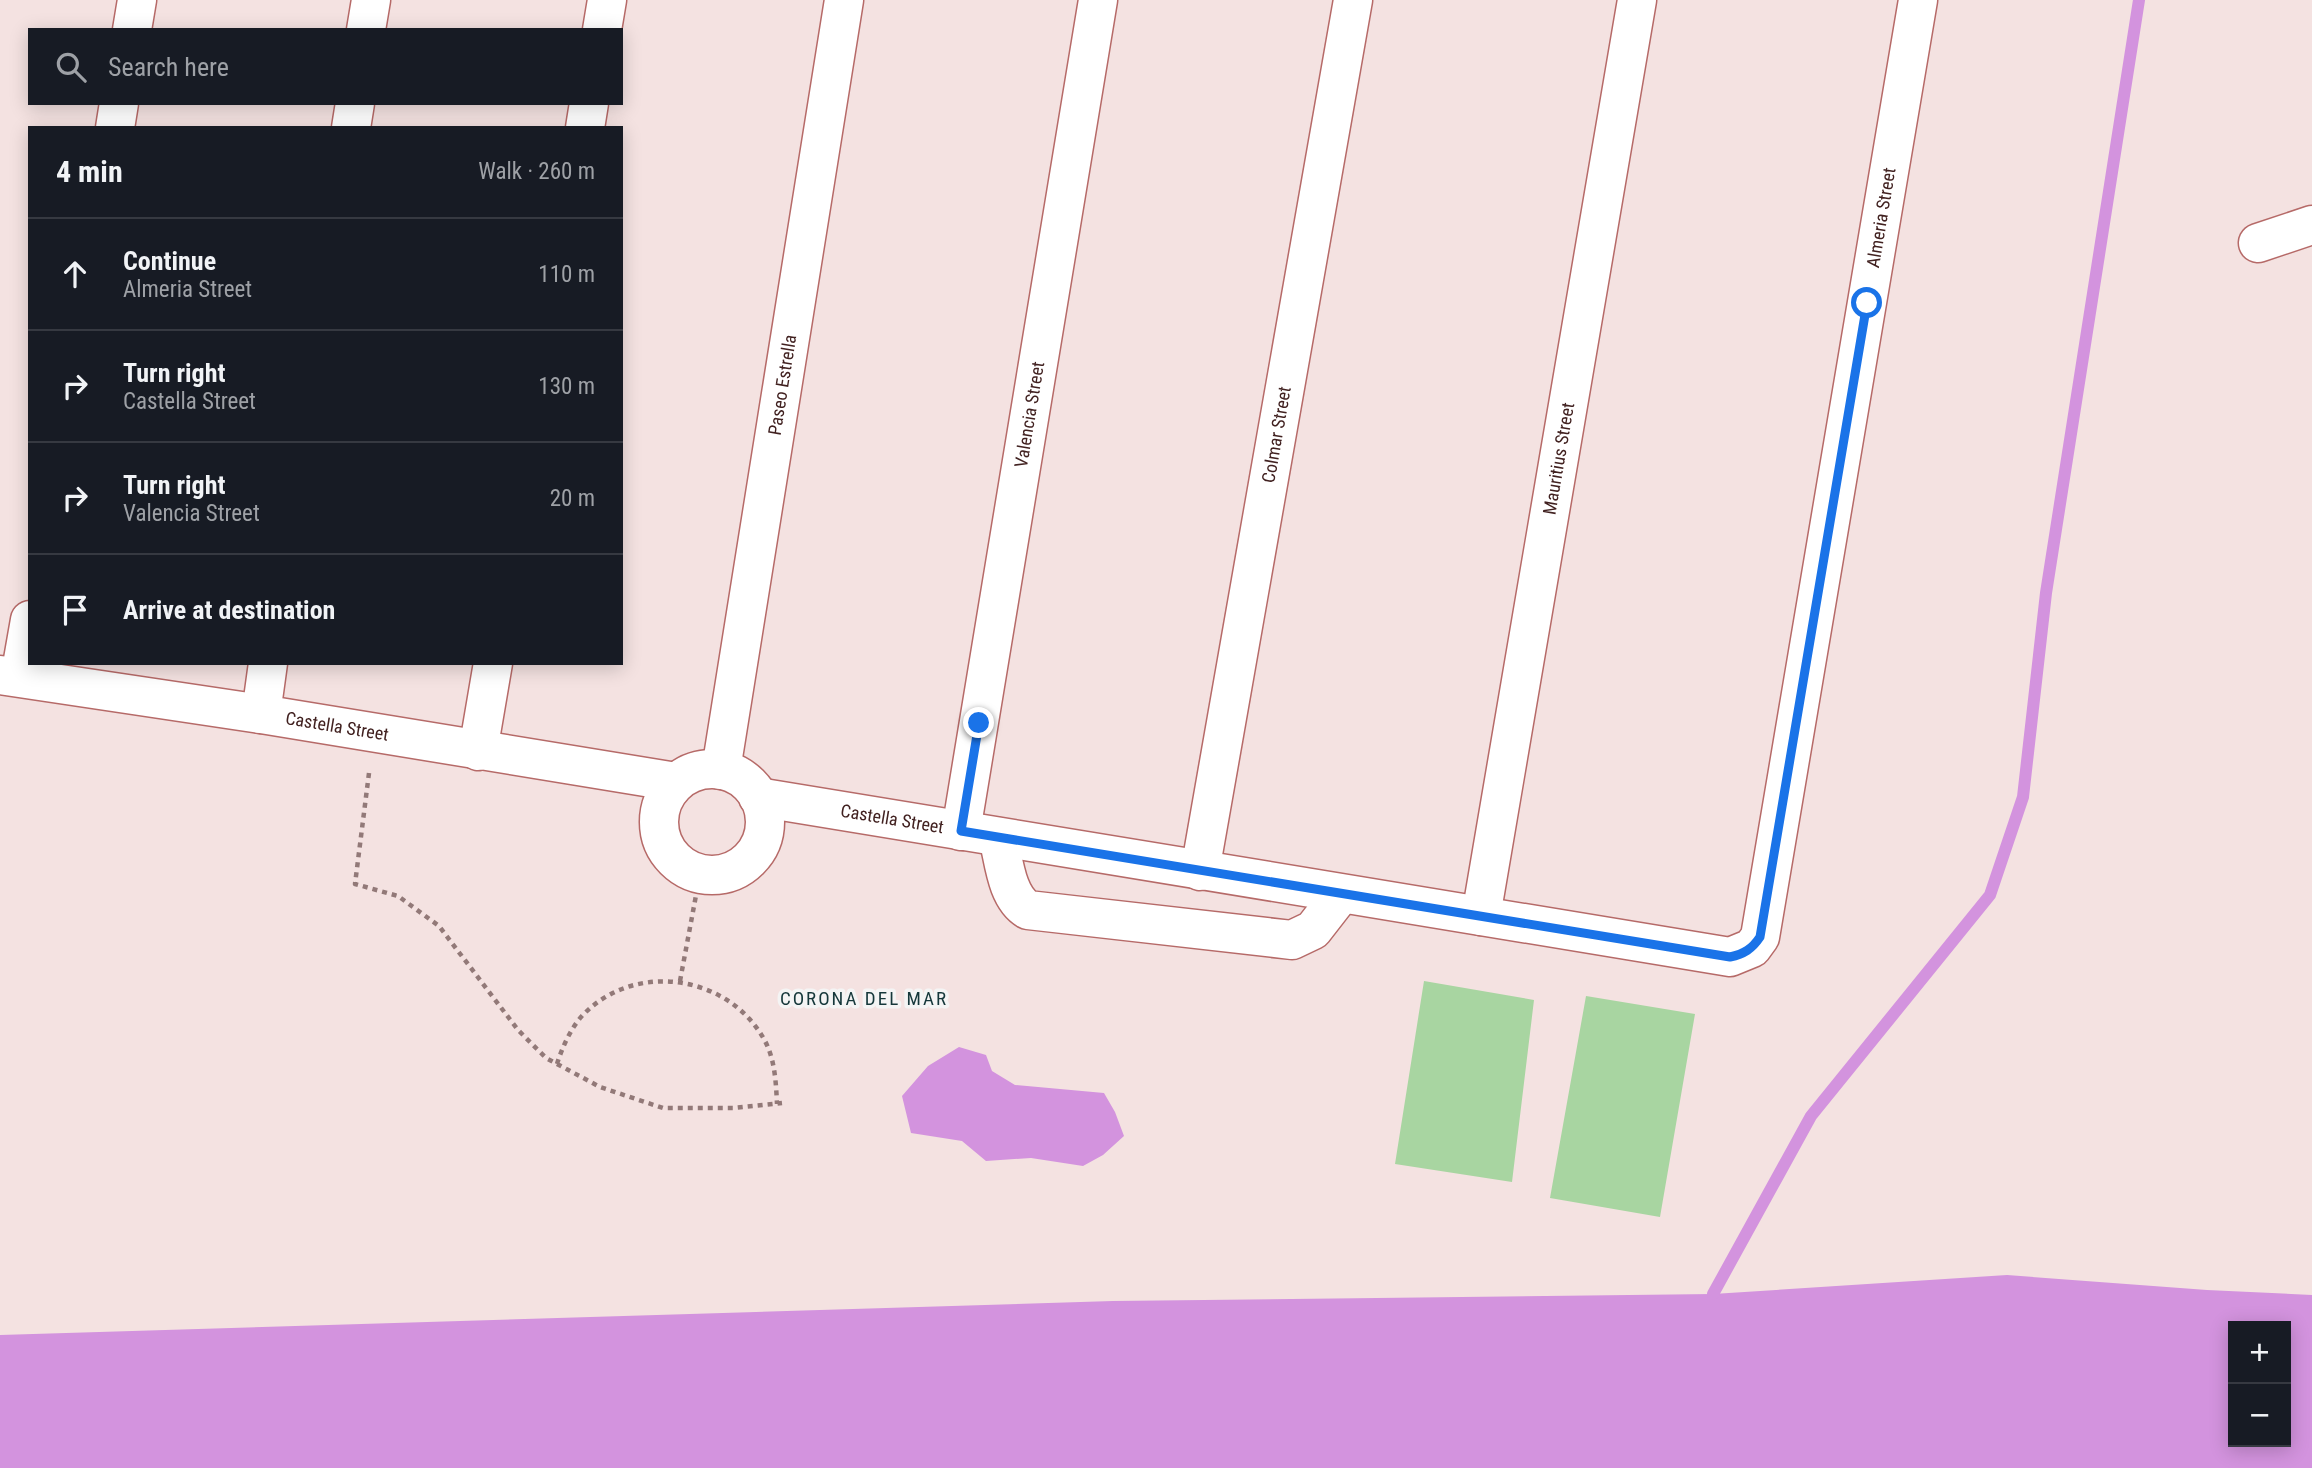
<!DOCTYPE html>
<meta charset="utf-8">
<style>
:root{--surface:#171b24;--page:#242831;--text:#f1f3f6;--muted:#9ea1a6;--line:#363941}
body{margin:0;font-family:"Roboto Condensed",sans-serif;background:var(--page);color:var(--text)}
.controls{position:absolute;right:21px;bottom:21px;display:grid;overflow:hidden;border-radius:0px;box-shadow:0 4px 18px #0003}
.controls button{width:63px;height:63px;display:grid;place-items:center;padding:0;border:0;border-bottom:2px solid var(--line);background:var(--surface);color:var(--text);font:35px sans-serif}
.stop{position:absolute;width:21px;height:21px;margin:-16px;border:5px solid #1a73e8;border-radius:50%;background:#fff}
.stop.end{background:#1a73e8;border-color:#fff;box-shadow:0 2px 7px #0008}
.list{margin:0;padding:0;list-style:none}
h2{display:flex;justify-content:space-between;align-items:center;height:91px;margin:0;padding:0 28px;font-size:30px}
h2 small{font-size:23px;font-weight:400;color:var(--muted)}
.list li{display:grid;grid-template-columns:46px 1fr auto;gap:21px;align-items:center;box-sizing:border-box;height:112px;padding:0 28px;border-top:2px solid var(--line)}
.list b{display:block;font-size:26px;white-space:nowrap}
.list p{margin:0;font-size:23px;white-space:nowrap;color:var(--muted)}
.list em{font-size:23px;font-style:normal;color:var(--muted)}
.icon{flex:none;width:38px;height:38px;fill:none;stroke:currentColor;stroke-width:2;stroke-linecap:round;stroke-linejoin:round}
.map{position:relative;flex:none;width:2312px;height:1468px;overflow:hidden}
.search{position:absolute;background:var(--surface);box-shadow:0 4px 18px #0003;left:28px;top:28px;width:595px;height:77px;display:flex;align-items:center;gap:18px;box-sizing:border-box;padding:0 24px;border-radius:0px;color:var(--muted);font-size:26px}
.panel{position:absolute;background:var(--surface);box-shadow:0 4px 18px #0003;left:28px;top:126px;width:595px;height:539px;border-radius:0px}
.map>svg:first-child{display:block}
</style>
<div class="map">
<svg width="2312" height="1468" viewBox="0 0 2312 1468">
<rect width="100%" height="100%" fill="#f4e2e1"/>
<!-- green -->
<path fill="#a8d5a1" d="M1424 981 1534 1000 1512 1182 1395 1164Z
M1586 996 1695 1014 1660 1217 1550 1198Z"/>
<!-- water -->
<path fill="#d393de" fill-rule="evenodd" d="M959 1047 986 1055 992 1071 1015 1085 1104 1093 1115 1112 1124 1136 1103 1155 1083 1166 1031 1158 986 1161 962 1141 911 1133 902 1096 928 1066Z
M2007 1275 2207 1290 2312 1295V1468H0V1335L1113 1301 1713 1294ZM2233 1326H2286V1442H2233Z"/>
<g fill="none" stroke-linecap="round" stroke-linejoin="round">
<!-- stream -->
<path stroke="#d393de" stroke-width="12" d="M1713 1294 1811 1116 1990 895 2023 797 2046 593 2139 0"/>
<defs>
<g id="minor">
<path d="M132 30 137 0"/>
<path d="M366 30 371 0"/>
<path d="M602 30 607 0"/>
<path d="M115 128 119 103"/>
<path d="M351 128 355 103"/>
<path d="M585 128 589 103"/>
<path d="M2258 243 2312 225"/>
<path id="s1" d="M0 675 261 714 676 782"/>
<path d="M20 677 30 620"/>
<path d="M261 714 268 663"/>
<path d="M478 751 493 663"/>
<circle cx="712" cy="822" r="53"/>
<path id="s2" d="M721 770 844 0"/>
<path id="s3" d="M758 797 1730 957 1752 948 1760 937 1918 0"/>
<path id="s4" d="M961 831 1098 0"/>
<path d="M998 837C1004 860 1006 897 1028 910L1292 940 1313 930 1341 894"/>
<path id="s5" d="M1200 871 1353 0"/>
<path id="s6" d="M1481 916 1637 0"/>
</g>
</defs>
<!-- minor casing -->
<use href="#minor" stroke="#b66a68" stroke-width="41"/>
<!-- path -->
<path stroke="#927978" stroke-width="4.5" stroke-dasharray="5 5" stroke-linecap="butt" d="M369 773 355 884 398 896 439 926 518 1030 546 1058 600 1087 663 1108H733L782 1103
M680 981 700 874
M557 1064C562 1048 570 1030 581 1017 633 960 729 974 765 1041 775 1060 776 1083 777 1104"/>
<!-- minor -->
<use href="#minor" stroke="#fff" stroke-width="38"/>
</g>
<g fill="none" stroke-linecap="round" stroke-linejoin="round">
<!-- route -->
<path stroke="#1a73e8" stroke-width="9" d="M979 723 961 831 1730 957C1744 954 1752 949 1760 937L1867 303"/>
</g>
<g text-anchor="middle" stroke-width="7" stroke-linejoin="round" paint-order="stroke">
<!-- street labels -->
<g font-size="18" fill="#412120" stroke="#f4f4f4">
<text dy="6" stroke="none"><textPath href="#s3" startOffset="1752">Almeria Street</textPath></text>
<text dy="6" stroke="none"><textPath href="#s2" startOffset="390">Paseo Estrella</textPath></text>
<text dy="6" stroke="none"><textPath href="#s4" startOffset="422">Valencia Street</textPath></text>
<text dy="6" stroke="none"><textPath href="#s5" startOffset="443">Colmar Street</textPath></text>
<text dy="6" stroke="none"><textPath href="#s6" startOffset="464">Mauritius Street</textPath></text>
<text dy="6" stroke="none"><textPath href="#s1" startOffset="341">Castella Street</textPath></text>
<text dy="6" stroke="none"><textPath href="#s3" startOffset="136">Castella Street</textPath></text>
</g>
<!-- neighbourhood labels -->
<g font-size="19" letter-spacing="2" fill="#15373a" stroke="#f4f4f4">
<text x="864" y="1005">CORONA DEL MAR</text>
</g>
</g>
</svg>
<div class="controls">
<button>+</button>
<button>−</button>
</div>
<div class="stop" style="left:1867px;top:303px"></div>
<div class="stop end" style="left:979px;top:723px"></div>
<div class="search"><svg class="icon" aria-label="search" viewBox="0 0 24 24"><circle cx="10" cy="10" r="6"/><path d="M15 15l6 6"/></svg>Search here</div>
<section class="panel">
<h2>4 min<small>Walk · 260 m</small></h2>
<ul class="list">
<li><svg class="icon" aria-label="ahead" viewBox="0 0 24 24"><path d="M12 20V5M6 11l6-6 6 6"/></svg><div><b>Continue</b><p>Almeria Street</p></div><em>110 m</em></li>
<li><svg class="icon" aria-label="right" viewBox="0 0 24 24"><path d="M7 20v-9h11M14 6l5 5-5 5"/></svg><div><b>Turn right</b><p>Castella Street</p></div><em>130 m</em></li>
<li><svg class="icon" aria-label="right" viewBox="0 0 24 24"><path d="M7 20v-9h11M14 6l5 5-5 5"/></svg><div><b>Turn right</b><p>Valencia Street</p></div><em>20 m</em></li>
<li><svg class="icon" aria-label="arrive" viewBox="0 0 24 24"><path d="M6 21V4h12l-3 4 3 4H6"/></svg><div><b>Arrive at destination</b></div></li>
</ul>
</section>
</div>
